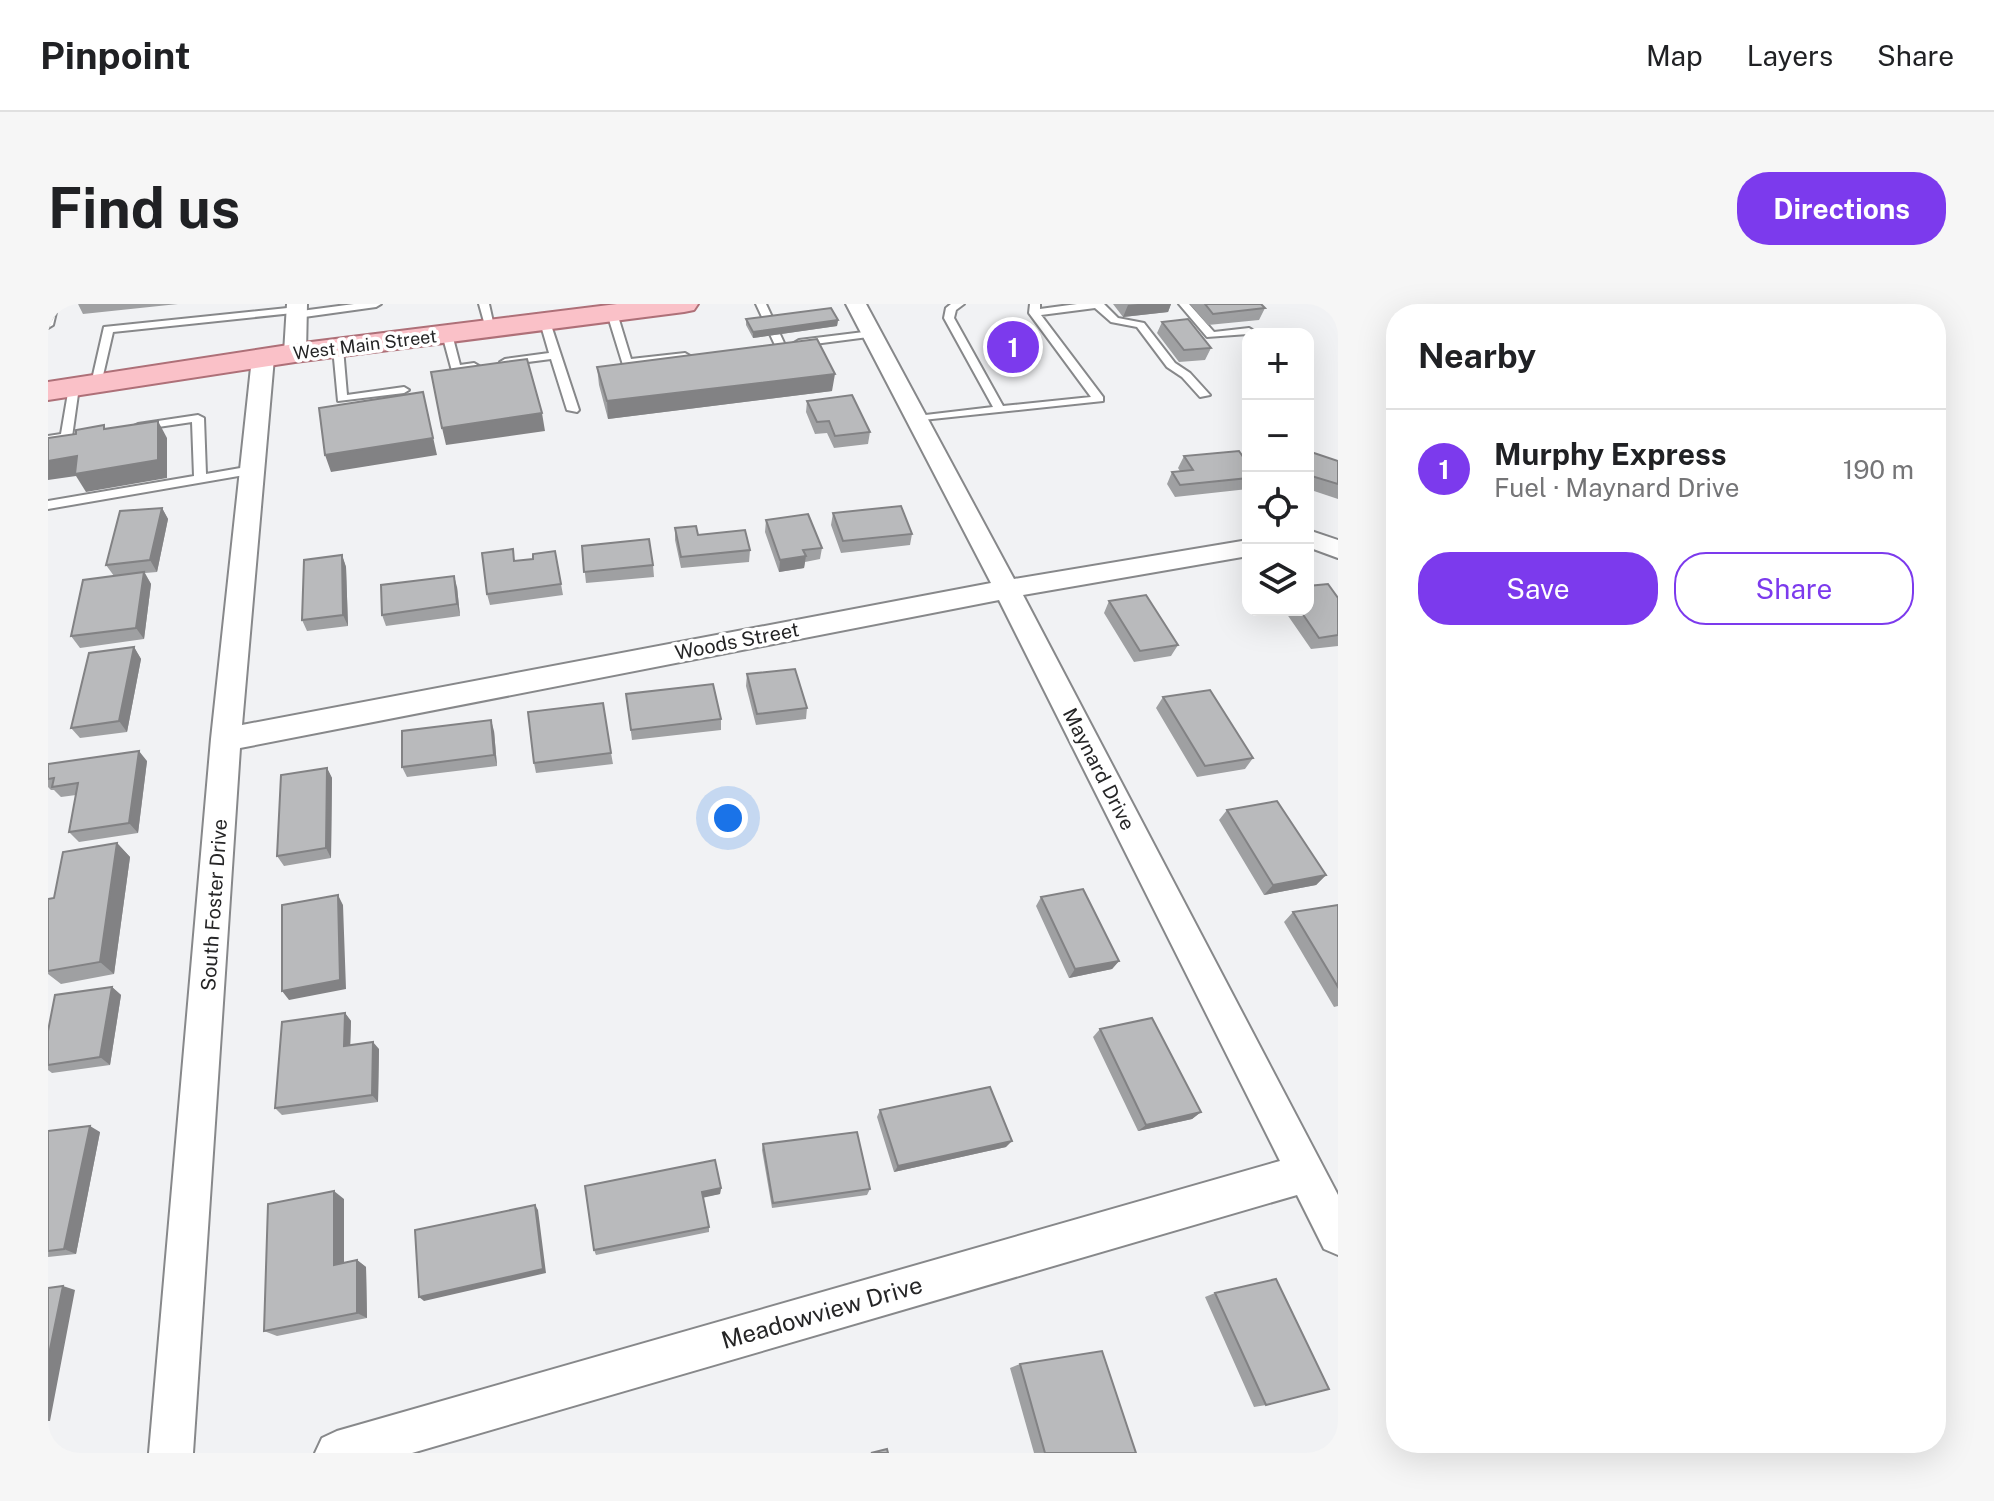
<!DOCTYPE html>
<meta charset="utf-8">
<style>
:root{--surface:#fff;--page:#f6f6f6;--text:#202124;--muted:#757577;--line:#e0e0e0;--accent:#7c3aed}
body{margin:0;font-family:"Public Sans",sans-serif;background:var(--page);color:var(--text)}
.controls{position:absolute;right:24px;top:24px;display:grid;overflow:hidden;border-radius:16px;box-shadow:0 8px 32px #0002}
.controls button{width:72px;height:72px;display:grid;place-items:center;padding:0;border:0;border-bottom:2px solid var(--line);background:var(--surface);color:var(--text);font:40px sans-serif}
.you{position:absolute;left:680px;top:514px;width:28px;height:28px;margin:-20px;border:6px solid #fff;border-radius:50%;background:#1a73e8;box-shadow:0 0 0 12px #1a73e833}
.badge{display:grid;place-items:center;width:52px;height:52px;border-radius:50%;background:var(--accent);color:#fff;font-size:26px;font-weight:700}
.pin{position:absolute;translate:-50% -50%;border:4px solid #fff;box-shadow:0 2px 8px #0006}
.list{margin:0;padding:0;list-style:none}
h2{display:flex;justify-content:space-between;align-items:center;height:104px;margin:0;padding:0 32px;font-size:34px}
h2 small{font-size:26px;font-weight:400;color:var(--muted)}
.list li{display:grid;grid-template-columns:52px 1fr auto;gap:24px;align-items:center;box-sizing:border-box;height:120px;padding:0 32px;border-top:2px solid var(--line)}
.list b{display:block;font-size:30px;white-space:nowrap}
.list p{margin:0;font-size:26px;white-space:nowrap;color:var(--muted)}
.list em{font-size:26px;font-style:normal;color:var(--muted)}
.actions{display:flex;gap:16px;padding:24px 32px}
.actions a{flex:1;padding:18px 0;border:2px solid var(--accent);border-radius:32px;text-align:center;font-size:28px;color:var(--accent)}
.actions .main{background:var(--accent);color:#fff}
.icon{flex:none;width:44px;height:44px;fill:none;stroke:currentColor;stroke-width:2;stroke-linecap:round;stroke-linejoin:round}
.map{position:relative;flex:none;width:1290px;height:1149px;overflow:hidden;border-radius:32px}
header{display:flex;align-items:center;gap:48px;box-sizing:border-box;height:112px;padding:0 40px;background:var(--surface);border-bottom:2px solid var(--line)}
header strong{font-size:38px}
nav{display:flex;gap:44px;margin-inline-start:auto;font-size:28px}
.intro{display:flex;align-items:center;justify-content:space-between;box-sizing:border-box;height:192px;padding:0 48px}
h1{margin:0;font-size:56px}
.button{padding:20px 36px;border-radius:32px;background:var(--accent);color:#fff;font-size:28px;font-weight:700}
main{display:flex;gap:48px;padding:0 48px}
aside{flex:1;background:var(--surface);border-radius:32px;box-shadow:0 8px 32px #0002}
.map>svg:first-child{display:block}
</style>
<header>
<strong>Pinpoint</strong>
<nav><a>Map</a><a>Layers</a><a>Share</a></nav>
</header>
<div class="intro"><h1>Find us</h1><a class="button">Directions</a></div>
<main>
<div class="map">
<svg width="1290" height="1149" viewBox="0 0 1290 1149">
<rect width="100%" height="100%" fill="#f1f2f4"/>
<g fill="none" stroke-linecap="round" stroke-linejoin="round">
<defs>
<path id="service" d="M0 0H10L5 21 0 24Z
M306 0H333L328 3 249 14 245 13V9L65 28 53 80 48 83 43 80 56 23 249 3 253 4V7Z
M431 0H441L447 27 438 25Z
M708 0H718L737 41 736 43 727 41Z
M903 0H916L908 6 906 14 955 102 1043 93 981 9 982 0H992V5L1029 0H1056L1070 14 1096 19 1127 59 1142 69 1162 91 1152 93 1134 73 1119 63 1089 23 1063 18 1047 4 993 11 1055 93V97L865 117 863 115 869 112 945 103 896 14 898 4Z
M1131 0H1141L1166 28 1201 24 1206 27 1200 30 1159 33Z
M564 6 569 9 583 55 637 49 642 52 637 55 575 61 559 9Z
M497 15 502 18 531 106 529 108 519 106 503 55 457 61 452 58 457 55 501 49 492 18Z
M399 27 404 30 412 61 426 59 431 62 430 64 404 67 394 30Z
M824 27 829 30 828 32 751 42 746 39 751 36Z
M290 41 295 44 299 91 356 83 361 86 356 89 290 97 285 44Z
M26 80 31 83 24 133 0 140V132L13 130 21 83Z
M150 111 156 114 158 170 204 162 208 163V169L0 205V197L146 172 144 118 90 126 84 123 90 120Z"/>
<path id="minor" d="M239 0H259L258 49 247 55 236 49Z
M798 0H818L966 275 1200 236V252L975 291 1290 891V951L1276 945 1249 891 364 1149H267L274 1134 289 1127 1232 857 951 296 192 444 145 1149H101L163 435 204 54 215 48 226 54 194 421 943 279Z
M1260 226 1290 236V254L1260 243Z"/>
<path id="primary" d="M569 0H650L646 6 636 8 247 58 0 96V78L247 40Z"/>
</defs>
<!-- service casing -->
<use href="#service" stroke="#87888a" stroke-width="4"/>
<!-- minor casing -->
<use href="#minor" stroke="#87888a" stroke-width="4"/>
<!-- primary casing -->
<use href="#primary" stroke="#ae7078" stroke-width="4"/>
<!-- service -->
<use href="#service" fill="#fff" fill-rule="evenodd"/>
<!-- minor -->
<use href="#minor" fill="#fff" fill-rule="evenodd"/>
<!-- primary -->
<use href="#primary" fill="#fac1c8" fill-rule="evenodd"/>
</g>
<!-- wall -->
<path fill="#9fa0a2" d="M30 0H130L35 10Z
M1065 0H1123L1120 8 1075 13Z
M1142 0H1213L1217 4 1211 16 1160 21Z
M698 15 790 16 789 22 705 34 698 21Z
M1114 18 1163 44 1157 56 1131 58 1109 29Z
M549 63 784 87 560 115 551 81Z
M759 97 822 128 820 140 786 144 779 129 767 130 758 108Z
M1260 147 1290 157V195L1260 185Z
M1136 152 1200 160V185L1127 193 1119 180 1124 168 1132 167 1130 164Z
M114 204 120 215 109 268 97 269 103 280 96 335 32 344 23 332 66 272 58 261Z
M785 209 864 230 862 241 793 249 783 221Z
M718 216 774 244 772 255 757 258 756 264 731 268 717 228Z
M627 224 702 246 701 258 633 264 627 236Z
M534 242 605 261 606 273 538 279Z
M507 247 515 291 442 301 439 290 467 257 485 255Z
M294 251 298 263 300 322 259 327 254 316Z
M409 283 412 312 338 322 334 311Z
M1290 294V342L1263 345 1236 306H1260Z
M1061 297 1130 341 1123 352 1086 358 1056 309Z
M86 343 93 355 79 428 32 434 23 424Z
M699 370 759 404 758 415 708 421 698 382Z
M578 390 673 415V426L584 436Z
M1115 393 1205 454 1197 465 1149 473 1108 404Z
M446 427 449 462 359 473 354 463Z
M563 449 565 460 488 469 486 459Z
M99 457 90 529 31 538 21 528 28 491 13 493 6 486H3L0 483V460Z
M279 464 284 474 283 554 236 562 229 552Z
M1179 506 1278 571 1268 581 1216 591 1171 516Z
M69 539 82 553 66 670 13 680 0 670V595L6 594Z
M993 593 1071 657 1064 665 1021 674 988 602Z
M1290 601V702L1286 703 1236 618 1245 608Z
M64 683 73 691 62 761 4 769 0 766V727Z
M297 709 303 717 302 741 331 745 330 798 234 811 227 804Z
M1052 725 1153 808 1144 815 1090 827 1045 733Z
M832 806 958 843 846 868 829 813Z
M0 827 52 828 28 950 0 953Z
M715 840 822 885 819 891 724 904 714 846Z
M673 884 672 890 655 893 661 923V928L548 951 546 946Z
M296 895V959L309 956 318 963 319 1014 229 1032 216 1027Z
M1167 989 1218 1101 1206 1103 1157 993Z
M972 1060 1088 1149H986L962 1064Z"/>
<!-- shaded-wall -->
<path fill="#828284" d="M1090 0H1123L1120 8 1075 13 1080 1Z
M790 16 789 22 705 34V28Z
M787 70 784 87 560 115 559 97Z
M375 88 389 151 283 168 277 151Z
M494 109 497 127 398 141 394 124Z
M110 117 119 134V174L38 188 28 172 0 176V157Z
M114 204 120 215 109 268 102 256Z
M294 251 298 263 300 322 295 311Z
M758 252 756 264 731 268 732 256Z
M96 268 103 280 96 335 88 324Z
M406 272 409 283 412 312 409 300Z
M86 343 93 355 79 428 71 417Z
M443 416 446 427 449 462 446 451Z
M91 447 99 457 90 529 81 519Z
M279 464 284 474 283 554 278 544Z
M69 539 82 553 66 670 52 658Z
M1278 571 1268 581 1216 591 1225 581Z
M290 591 295 601 298 685 241 696 234 687Z
M1071 657 1064 665 1021 674 1027 665Z
M64 683 73 691 62 761 52 753Z
M297 709 303 717 302 749 296 742Z
M325 738 331 745 330 798 324 791Z
M1153 808 1144 815 1090 827 1098 821Z
M42 822 52 828 28 950 16 945Z
M964 837 958 843 846 868 850 862Z
M673 884 672 890 654 894V888Z
M286 887 296 895V968L286 961Z
M487 901 490 906 498 969 376 997 371 993Z
M309 956 318 963 319 1014 309 1009Z
M15 982 27 986 2 1117H0V1055Z"/>
<!-- building -->
<path fill="#b9babc" stroke="#828284" stroke-width="2" d="M1157 0H1213L1217 4 1165 10Z
M783 4 790 16 705 28 698 15Z
M1140 15 1163 44 1136 46 1114 18Z
M769 35 787 70 559 97 549 63Z
M479 55 494 109 394 124 383 68Z
M375 88 385 134 277 151 271 104Z
M804 91 822 128 787 132 781 117 769 118 759 97Z
M110 117V156L27 170 29 152 0 157V134L28 130V126L56 121V125Z
M1191 147 1200 160V174L1132 181 1124 168 1145 166 1136 152Z
M1260 147 1290 157V180L1260 171Z
M853 202 864 230 795 237 785 209Z
M114 204 102 256 58 261 72 207Z
M760 210 774 244 755 246 758 252 732 256 718 216Z
M648 222 650 231 697 226 702 246 633 253 627 224Z
M601 235 605 261 536 268 534 242Z
M465 245 466 257 485 255V250L507 247 513 280 439 290 434 249Z
M294 251 295 311 254 316 256 256Z
M96 268 88 324 23 332 35 276Z
M406 272 409 300 334 311 333 281Z
M1280 280 1290 294V331L1271 334 1252 306H1260V282Z
M1098 291 1130 341 1092 347 1061 297Z
M86 343 71 417 23 424 41 349Z
M747 365 759 404 709 410 699 370Z
M665 380 673 415 583 426 578 390Z
M1162 386 1205 454 1157 462 1115 393Z
M555 399 563 449 486 459 480 408Z
M443 416 446 451 354 463V427Z
M91 447 81 519 21 528 30 479 4 483 6 474 0 475V460Z
M279 464 278 544 229 552 233 471Z
M1229 497 1278 571 1225 581 1179 506Z
M69 539 52 658 0 667V595L6 594 15 548Z
M1035 585 1071 657 1027 665 993 593Z
M290 591 292 676 234 687V601Z
M1290 601V683L1245 608Z
M64 683 52 753 0 761V727L7 691Z
M297 709 296 742 325 738 324 791 227 804 234 718Z
M1104 714 1153 808 1098 821 1052 725Z
M942 783 964 837 850 862 832 806Z
M42 822 16 945 0 947V827Z
M809 828 822 885 725 899 715 840Z
M667 856 673 884 654 888 661 923 546 946 537 882Z
M286 887V961L309 956V1009L216 1027 220 900Z
M487 901 495 965 371 993 367 926Z
M1228 975 1281 1085 1218 1101 1167 989Z
M15 982 0 1055V984Z
M1054 1047 1088 1149H997L972 1060Z
M839 1145 840 1149H823Z"/>
<g text-anchor="middle" stroke-width="7" stroke-linejoin="round" paint-order="stroke">
<!-- far-street labels -->
<g font-size="18" fill="#252526" stroke="#fff">
<text transform="translate(317 41) rotate(-7)" y="6">West Main Street</text>
</g>
<!-- street labels -->
<g font-size="20" fill="#252526" stroke="#fff">
<text transform="translate(689 337) rotate(-11)" y="7">Woods Street</text>
<text transform="translate(1051 465) rotate(63)" y="7">Maynard Drive</text>
<text transform="translate(166 601) rotate(-86)" y="7">South Foster Drive</text>
</g>
<!-- near-street labels -->
<g font-size="24" fill="#252526" stroke="#fff">
<text transform="translate(774 1009) rotate(-16)" y="8">Meadowview Drive</text>
</g>
</g>
</svg>
<div class="controls">
<button>+</button>
<button>−</button>
<button><svg class="icon" aria-label="locate" viewBox="0 0 24 24"><circle cx="12" cy="12" r="6"/><path d="M12 2v4M12 18v4M2 12h4M18 12h4"/></svg></button>
<button><svg class="icon" aria-label="layers" viewBox="0 0 24 24"><path d="M12 4l9 5-9 5-9-5zM3 14l9 5 9-5"/></svg></button>
</div>
<div class="you"></div>
<div class="pin badge" style="left:965px;top:43px">1</div>
</div>
<aside>
<h2>Nearby<small></small></h2>
<ul class="list">
<li><span class="badge">1</span><div><b>Murphy Express</b><p>Fuel · Maynard Drive</p></div><em>190 m</em></li>
</ul>
<div class="actions"><a class="main">Save</a><a>Share</a></div>
</aside>
</main>
